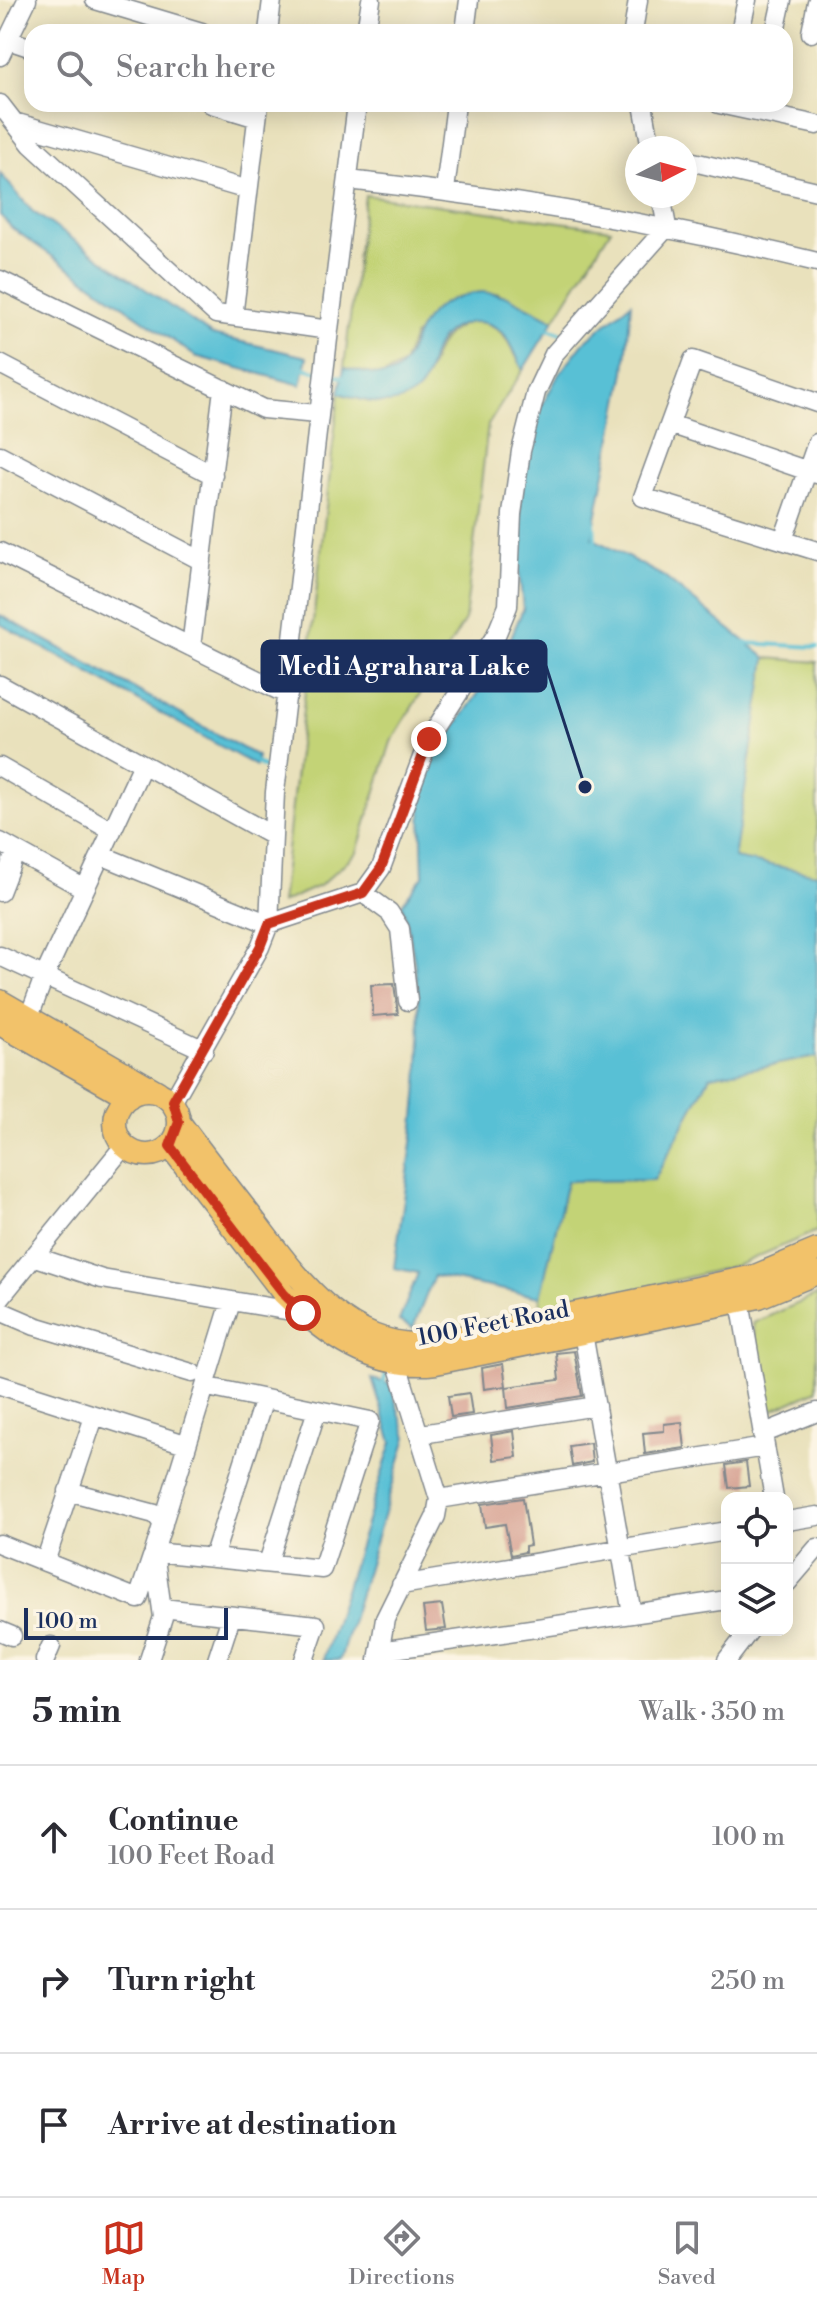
<!DOCTYPE html>
<meta charset="utf-8">
<style>
:root{--surface:#fff;--page:#f7f7f7;--text:#2b2b33;--muted:#7c7c81;--line:#e1e1e2;--accent:#c8321e}
body{margin:0;font-family:"Libre Bodoni",serif;background:var(--page);color:var(--text)}
.controls{position:absolute;right:24px;bottom:24px;display:grid;overflow:hidden;border-radius:16px;box-shadow:0 4px 20px #0003}
.controls button{width:72px;height:72px;display:grid;place-items:center;padding:0;border:0;border-bottom:2px solid var(--line);background:var(--surface);color:var(--text);font:40px sans-serif}
.compass{position:absolute;left:625px;top:136px;width:72px;height:72px;border-radius:50%;background:var(--surface);box-shadow:0 4px 20px #0003;rotate:84deg}
.scale{position:absolute;left:24px;bottom:20px;width:204px;box-sizing:border-box;padding-left:8px;border:4px solid #1b2f5e;border-top:0;font-size:22px;line-height:28px;white-space:nowrap;color:#1b2f5e;-webkit-text-stroke:6px #fcf5e5;paint-order:stroke}
.stop{position:absolute;width:24px;height:24px;margin:-18px;border:6px solid #c8321e;border-radius:50%;background:#fff}
.stop.end{background:#c8321e;border-color:#fff;box-shadow:0 2px 8px #0008}
.list{margin:0;padding:0;list-style:none}
h2{display:flex;justify-content:space-between;align-items:center;height:104px;margin:0;padding:0 32px;font-size:34px}
h2 small{font-size:26px;font-weight:400;color:var(--muted)}
.list li{display:grid;grid-template-columns:52px 1fr auto;gap:24px;align-items:center;box-sizing:border-box;height:144px;padding:0 32px;border-top:2px solid var(--line)}
.list b{display:block;font-size:30px;white-space:nowrap}
.list p{margin:0;font-size:26px;white-space:nowrap;color:var(--muted)}
.list em{font-size:26px;font-style:normal;color:var(--muted)}
.icon{flex:none;width:44px;height:44px;fill:none;stroke:currentColor;stroke-width:2;stroke-linecap:round;stroke-linejoin:round}
.map{position:relative;flex:none;width:817px;height:1660px;overflow:hidden}
.search{position:absolute;background:var(--surface);box-shadow:0 4px 20px #0003;left:24px;right:24px;top:24px;height:88px;display:flex;align-items:center;gap:20px;box-sizing:border-box;padding:0 28px;border-radius:24px;color:var(--muted);font-size:30px}
.sheet{height:536px;background:var(--surface)}
nav{display:flex;justify-content:space-around;align-items:center;box-sizing:border-box;height:112px;border-top:2px solid var(--line);background:var(--surface);font-size:22px;color:var(--muted)}
nav a{display:grid;justify-items:center;gap:4px}
nav .on{color:var(--accent)}
.map>svg:first-child{display:block}
</style>
<div class="map">
<svg width="817" height="1660" viewBox="0 0 817 1660">
<rect width="100%" height="100%" fill="#fcf5e5"/>
<filter id="ink" filterUnits="userSpaceOnUse"><feTurbulence type="fractalNoise" baseFrequency=".0125" numOctaves="2"/><feDisplacementMap in="SourceGraphic" scale="16" xChannelSelector="R" yChannelSelector="G"/><feConvolveMatrix kernelMatrix="1 2 1 2 8 2 1 2 1" color-interpolation-filters="sRGB"/></filter>
<filter id="wash" filterUnits="userSpaceOnUse"><feTurbulence type="fractalNoise" baseFrequency=".006" numOctaves="4" result="noise"/><feDisplacementMap in="SourceGraphic" scale="32" xChannelSelector="R" yChannelSelector="G"/><feGaussianBlur stdDeviation="1.8" result="paint"/><feColorMatrix in="noise" values="0 0 0 0 0 0 0 0 0 0 0 0 0 0 0 0 0 1.4 0 .05"/><feComposite in="paint" operator="in"/></filter>
<g filter="url(#wash)">
<rect width="100%" height="100%" fill="#e9e1bc"/>
<!-- green -->
<path fill="#c3d376" stroke="#6f816a" stroke-width="2" d="M365 195 611 229 554 320 498 293 456 297 414 336 403 364 382 376 344 368Z
M469 322C502 319 510 345 523 370L488 425 465 620 391 742 357 852 321 885 281 903 339 393 369 402 416 392C441 363 426 339 469 322Z
M766 658 817 662V874L734 858Z
M817 1057V1231L738 1265 542 1313 540 1297 567 1181 654 1180 710 1076Z
M817 1295V1390L766 1413 753 1323Z"/>
<!-- water -->
<path fill="#58c0d5" stroke="#3a789a" stroke-width="2" d="M0 173 32 211 212 335 307 357 301 385 195 356 12 228 0 215Z
M482 292 507 296 554 320 523 370C517 358 512 341 502 332 483 314 451 322 438 343 427 361 431 384 411 396 388 410 362 400 339 393L344 368C356 370 374 377 387 375 424 367 399 301 482 292Z
M631 303 625 371 592 538 663 576 766 658 734 858 817 874V1057L710 1076 654 1180 567 1181 540 1297 434 1276 413 1328 399 1321 418 1273 394 1268C411 1143 438 1029 402 904L423 876 421 809 429 764 482 688 507 647 523 609 518 561 522 475 540 409 559 374 584 342Z
M0 615 257 756 256 766 0 624Z
M372 1379 390 1384 407 1437 340 1660H323L392 1442Z"/>
<g fill="none" stroke-linecap="round" stroke-linejoin="round">
<!-- stream -->
<path stroke="#58c0d5" stroke-width="4" d="M543 327 565 335
M300 367 319 372
M328 374 346 378
M594 522 595 545
M743 643 817 647
M254 761 270 771
M383 1384 388 1366"/>
</g>
<g id="blocks">
<!-- building -->
<path fill="#d59e8f" d="M394 984 398 1014 373 1016 371 985Z
M574 1351 582 1396 508 1408 506 1387 559 1380 556 1353Z
M503 1364 506 1386 484 1389 482 1368Z
M469 1393 472 1414 451 1417 448 1396Z
M682 1422 685 1448 645 1454 643 1433 664 1431V1424Z
M514 1431 517 1457 494 1460 491 1435Z
M590 1443 592 1462 572 1466 569 1446Z
M746 1462 749 1486 729 1488 726 1465Z
M523 1498 530 1545 525 1546V1552L511 1555 505 1524 485 1527 482 1504Z
M442 1605 446 1629 426 1631 423 1607Z"/>
</g>
</g>
<g filter="url(#ink)">
<use href="#blocks" fill-opacity="0" stroke="#82888d" stroke-width="2"/>
<g fill="none" stroke-linecap="round" stroke-linejoin="round">
<defs>
<path id="minor" d="M95 0 202 32
M268 32 272 0
M366 32 371 0
M465 32 469 0
M633 32 638 0
M740 32 747 0
M775 32 782 0
M811 33 817 2
M8 40 32 48
M0 56 27 0
M0 104 31 144 216 314 329 330 357 104
M211 104 257 118
M643 104 651 148
M719 104 817 125
M14 122 248 190
M685 160 817 191
M348 180C506 197 662 224 817 262
M445 190 456 104
M0 280 263 409 317 414
M234 309 259 104
M0 364 213 475
M817 403 693 360 643 497 817 551
M670 424 817 474
M0 455 202 561
M783 540 817 443
M0 552 288 695
M191 647 223 389
M0 685 271 835
M0 767 112 831
M0 842 85 889
M101 855 269 924 275 792 329 330
M0 892 16 851
M363 893 389 912 400 929 408 1001
M0 956 204 1050
M29 1017 44 977 143 764
M173 1101 260 947 269 924 363 893 381 868 429 739 496 635 508 606 512 514 521 451 536 392 554 354 667 227 661 196
M33 1256 102 1279 303 1313
M0 1298 124 1146
M740 1301 774 1498
M0 1311 35 1326 192 1373
M583 1333 632 1614
M0 1385 182 1443
M422 1434 596 1406
M762 1434 817 1412
M68 1491 155 1514 163 1524 160 1533
M439 1499 765 1447
M787 1521 817 1516
M0 1544 138 1599 152 1557
M154 1552 322 1569 370 1421 208 1387
M213 1558 264 1399
M45 1562 94 1417
M268 1563 317 1410
M787 1583 817 1548
M401 1585 727 1531
M162 1608 316 1625 304 1660
M0 1631 12 1636
M380 1651 727 1600
M45 1660 51 1646
M149 1660 163 1617 154 1552 231 1302
M217 1660 231 1617
M378 1660 385 1619 436 1516 439 1499 397 1364
M727 1660 750 1630"/>
<path id="major" d="M0 1001 158 1092
M0 1024 129 1097
M115 1123a32 32 0 1 1 64 0a32 32 0 1 1-64 0Z
M179 1122C202 1153 226 1184 250 1215 294 1273 348 1354 432 1343L755 1276 817 1250
M170 1146 284 1294C326 1335 374 1371 436 1363L759 1297 817 1273"/>
</defs>
<!-- minor casing -->
<use href="#minor" stroke="#82888d" stroke-width="21"/>
<!-- major casing -->
<use href="#major" stroke="#82888d" stroke-width="25"/>
<!-- minor -->
<use href="#minor" stroke="#fff" stroke-width="18"/>
<!-- major -->
<use href="#major" stroke="#f2c26a" stroke-width="22"/>
</g>
</g>
<g fill="none" stroke-linecap="round" stroke-linejoin="round" filter="url(#ink)">
<!-- route -->
<path stroke="#c8321e" stroke-width="10" d="M303 1313 284 1294 170 1146 179 1122 173 1101 260 947 269 924 363 893 381 868 429 739"/>
</g>
<g text-anchor="middle" stroke-width="8" stroke-linejoin="round" paint-order="stroke">
<!-- street labels -->
<g font-size="24" fill="#1b2f5e" stroke="#fcf5e5">
<text transform="translate(493 1323) rotate(-11)" y="8">100 Feet Road</text>
</g>
</g>
<!-- callouts -->
<path fill="none" stroke="#1b2f5e" stroke-width="3" d="M585 787L546 666"/>
<circle fill="#1b2f5e" stroke="#fcf5e5" stroke-width="3" cx="585" cy="787" r="8"/>
<rect fill="#1b2f5e" stroke="#1b2f5e" stroke-width="3" x="262" y="641" width="284" height="50" rx="8"/>
<g font-size="26" text-anchor="middle" font-weight="bold" fill="#fff">
<text x="404" y="675">Medi Agrahara Lake</text>
</g>
</svg>
<div class="controls">
<button><svg class="icon" aria-label="locate" viewBox="0 0 24 24"><circle cx="12" cy="12" r="6"/><path d="M12 2v4M12 18v4M2 12h4M18 12h4"/></svg></button>
<button><svg class="icon" aria-label="layers" viewBox="0 0 24 24"><path d="M12 4l9 5-9 5-9-5zM3 14l9 5 9-5"/></svg></button>
</div>
<svg class="compass" viewBox="-18 -18 36 36"><path d="M0-13l5 13h-10z" fill="#e53935"/><path d="M0 13l5-13h-10z" fill="#7c7c81"/></svg>
<div class="scale">100 m</div>
<div class="stop" style="left:303px;top:1313px"></div>
<div class="stop end" style="left:429px;top:739px"></div>
<div class="search"><svg class="icon" aria-label="search" viewBox="0 0 24 24"><circle cx="10" cy="10" r="6"/><path d="M15 15l6 6"/></svg>Search here</div>
</div>
<section class="sheet">
<h2>5 min<small>Walk · 350 m</small></h2>
<ul class="list">
<li><svg class="icon" aria-label="ahead" viewBox="0 0 24 24"><path d="M12 20V5M6 11l6-6 6 6"/></svg><div><b>Continue</b><p>100 Feet Road</p></div><em>100 m</em></li>
<li><svg class="icon" aria-label="right" viewBox="0 0 24 24"><path d="M7 20v-9h11M14 6l5 5-5 5"/></svg><div><b>Turn right</b></div><em>250 m</em></li>
<li><svg class="icon" aria-label="arrive" viewBox="0 0 24 24"><path d="M6 21V4h12l-3 4 3 4H6"/></svg><div><b>Arrive at destination</b></div></li>
</ul>
</section>
<nav>
<a class="on"><svg class="icon" aria-label="map" viewBox="0 0 24 24"><path d="M3 6l6-2 6 2 6-2v14l-6 2-6-2-6 2zM9 4v14M15 6v14"/></svg>Map</a>
<a><svg class="icon" aria-label="directions" viewBox="0 0 24 24"><path d="M12 3l9 9-9 9-9-9zM9 14v-3h6M13 9l2 2-2 2"/></svg>Directions</a>
<a><svg class="icon" aria-label="saved" viewBox="0 0 24 24"><path d="M7 4h10v16l-5-4-5 4z"/></svg>Saved</a>
</nav>
